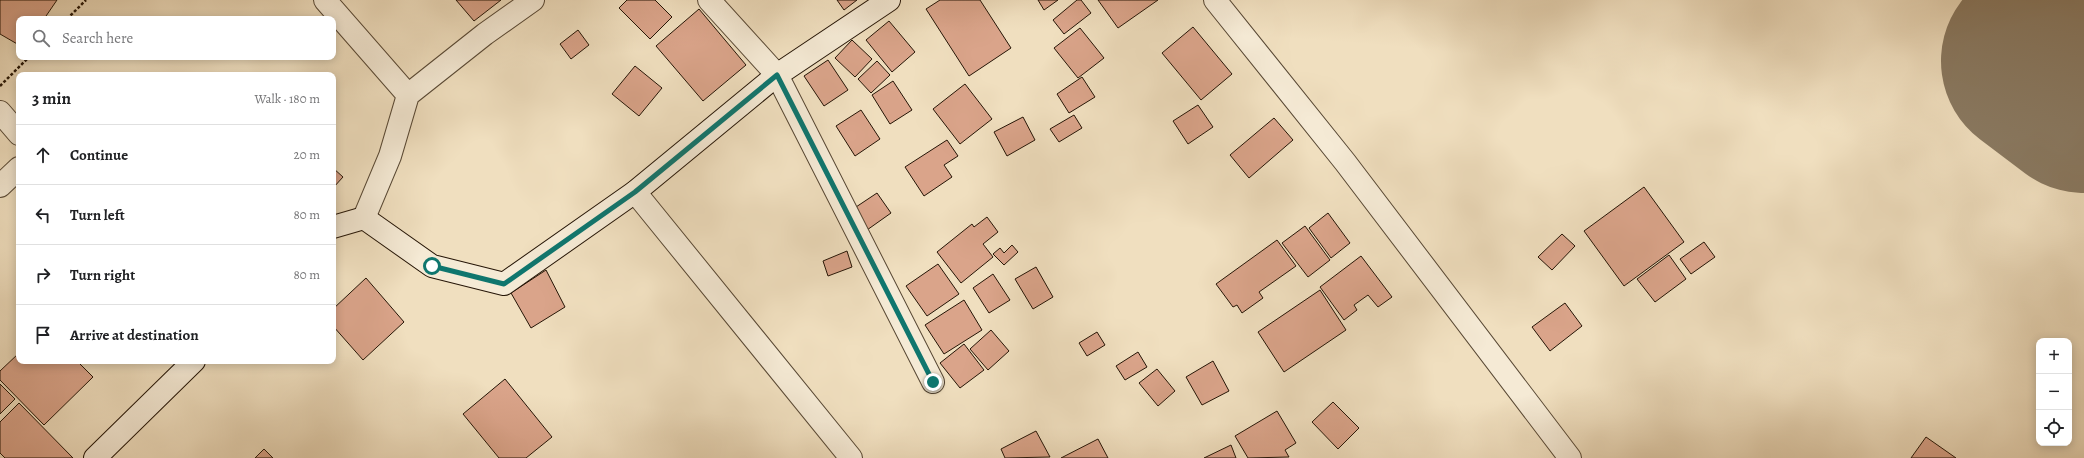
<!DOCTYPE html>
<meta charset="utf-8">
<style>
:root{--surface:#fff;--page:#f6f6f6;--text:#202124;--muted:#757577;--line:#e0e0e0}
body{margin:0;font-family:Alegreya,serif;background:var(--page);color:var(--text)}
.controls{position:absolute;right:12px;bottom:12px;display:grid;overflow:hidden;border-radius:8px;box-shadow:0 2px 10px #0003}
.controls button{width:36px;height:36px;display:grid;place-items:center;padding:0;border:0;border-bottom:1px solid var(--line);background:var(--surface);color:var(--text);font:20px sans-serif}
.stop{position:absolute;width:12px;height:12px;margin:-9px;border:3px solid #0f766e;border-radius:50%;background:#fff}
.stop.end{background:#0f766e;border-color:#fff;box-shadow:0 1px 4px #0008}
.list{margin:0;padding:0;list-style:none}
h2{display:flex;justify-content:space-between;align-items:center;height:52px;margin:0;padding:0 16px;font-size:17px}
h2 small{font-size:13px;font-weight:400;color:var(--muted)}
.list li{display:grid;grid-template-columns:26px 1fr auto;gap:12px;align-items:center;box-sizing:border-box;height:60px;padding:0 16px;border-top:1px solid var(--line)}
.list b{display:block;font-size:15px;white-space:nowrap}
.list em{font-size:13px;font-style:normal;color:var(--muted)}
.icon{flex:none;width:22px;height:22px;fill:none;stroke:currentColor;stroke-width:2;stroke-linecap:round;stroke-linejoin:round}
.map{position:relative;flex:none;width:2084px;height:458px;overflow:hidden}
.search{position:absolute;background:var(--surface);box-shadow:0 2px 10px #0003;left:16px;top:16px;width:320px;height:44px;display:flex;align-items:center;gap:10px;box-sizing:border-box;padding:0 14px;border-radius:8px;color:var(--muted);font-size:15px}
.panel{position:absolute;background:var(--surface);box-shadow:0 2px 10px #0003;left:16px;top:72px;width:320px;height:292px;border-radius:8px}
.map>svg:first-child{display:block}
</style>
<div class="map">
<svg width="2084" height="458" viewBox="0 0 2084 458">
<rect width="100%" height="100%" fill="#f0dfbf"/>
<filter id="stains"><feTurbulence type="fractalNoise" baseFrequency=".005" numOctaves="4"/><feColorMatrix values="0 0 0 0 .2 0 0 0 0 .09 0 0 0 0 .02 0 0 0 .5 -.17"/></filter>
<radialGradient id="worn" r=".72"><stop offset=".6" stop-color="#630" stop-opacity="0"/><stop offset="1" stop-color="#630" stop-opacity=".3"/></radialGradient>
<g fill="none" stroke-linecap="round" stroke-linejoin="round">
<!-- runway -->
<path stroke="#8a7a62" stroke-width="196" d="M2039 61 2084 95"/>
</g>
<!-- building -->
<path fill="#daa48a" stroke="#251506" d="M0 0H57L44 19H19V45L0 34Z
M456 0H501L474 21Z
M627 0H655L672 17 650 39 619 8Z
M837 0H857L844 10Z
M940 0H980L1011 48 969 76 926 9Z
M1038 0H1058L1044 10Z
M1077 0H1081L1091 13 1064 34 1053 20Z
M1098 0H1158L1118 28Z
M699 9 746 65 703 101 656 46Z
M889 21 915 52 892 72 866 40Z
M1193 27 1232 74 1201 100 1162 53Z
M1080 28 1104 58 1078 78 1054 48Z
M578 30 589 45 571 59 560 44Z
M852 40 872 59 855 77 835 58Z
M828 60 848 90 824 106 804 76Z
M877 61 890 75 871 93 858 79Z
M635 66 662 88 639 116 612 94Z
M1082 77 1095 97 1069 113 1057 94Z
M893 81 912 110 890 124 872 95Z
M965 84 992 119 960 144 933 109Z
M1198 105 1213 127 1188 144 1173 121Z
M861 110 880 139 855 156 836 126Z
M1074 115 1082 128 1059 142 1050 129Z
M1023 117 1035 140 1007 156 994 132Z
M1274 118 1293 140 1249 178 1230 155Z
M947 140 958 156 944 165 952 177 924 196 905 167Z
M333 168 343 177 333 188Z
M1644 187 1684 242 1624 286 1584 231Z
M877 193 891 213 867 230 853 209Z
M1328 213 1350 243 1331 258 1309 228Z
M987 217 998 232 983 244 993 257 961 283 937 252 972 224 974 227Z
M1305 226 1330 260 1308 277 1282 243Z
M1562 234 1575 246 1552 270 1538 257Z
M1277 240 1296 266 1259 292 1263 298 1242 313 1237 305 1233 307 1216 284Z
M1704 242 1715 257 1691 274 1680 259Z
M1012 245 1018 252 1004 265 993 254 1000 248 1004 253Z
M847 251 852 267 828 276 823 261Z
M1669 255 1686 279 1655 302 1637 279Z
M1361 256 1392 297 1378 307 1368 295 1354 305 1357 310 1344 320 1320 287Z
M938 264 959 294 927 316 906 286Z
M1036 267 1053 297 1033 309 1015 279Z
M546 270 565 307 531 328 511 293Z
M993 274 1010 300 989 313 973 288Z
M366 278 404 322 363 360 333 326V309Z
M1320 290 1346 330 1284 372 1258 332Z
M964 300 982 330 944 354 925 325Z
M1565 303 1582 326 1550 351 1532 327Z
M991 330 1009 351 988 370 970 349Z
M1097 332 1105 345 1087 356 1079 343Z
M964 344 984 370 960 388 940 363Z
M1138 352 1147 367 1125 380 1116 366Z
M19 353V361H77L93 377 44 425 0 380V371Z
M1213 361 1229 391 1202 405 1186 377Z
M1157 369 1175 391 1158 406 1139 383Z
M505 379 552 437 526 458H499L463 414Z
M0 384 15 399 0 414Z
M1333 402 1359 428 1338 449 1312 422Z
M19 403 73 458H5L0 453V422Z
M1277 411 1296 443 1285 450 1289 457 1248 458 1235 436Z
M1036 431 1050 457 1005 458 1001 449Z
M1926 437 1956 458H1911Z
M1098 439 1108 458H1061Z
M1231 445 1236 458H1204Z
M264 449 273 458H255Z"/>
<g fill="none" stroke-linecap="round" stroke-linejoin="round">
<defs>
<path id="street" d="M325 0 408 95 390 156 364 218
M709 0 777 75 933 382
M1215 0 1345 162 1570 458
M408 95 485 34 533 0
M0 112 19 134
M0 186 19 168
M635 192 851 458"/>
<path id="secondary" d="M333 227 364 218 432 266 504 284 635 192 777 75 889 0
M95 458 194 361"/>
</defs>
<!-- street casing -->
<use href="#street" stroke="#584834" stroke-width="24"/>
<!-- secondary casing -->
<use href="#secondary" stroke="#251506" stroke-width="24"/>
<!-- path -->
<path stroke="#251506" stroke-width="2.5" stroke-dasharray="3 2" stroke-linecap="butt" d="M67 19 86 0
M0 86 29 57"/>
<!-- street -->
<use href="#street" stroke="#f5ead5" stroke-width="22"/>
<!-- secondary -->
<use href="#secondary" stroke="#f5ead5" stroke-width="22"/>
</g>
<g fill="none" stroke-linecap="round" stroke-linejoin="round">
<!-- route -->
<path stroke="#0f766e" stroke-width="5" d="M432 266 504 284 635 192 777 75 933 382"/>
</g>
<rect width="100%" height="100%" filter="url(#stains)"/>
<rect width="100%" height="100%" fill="url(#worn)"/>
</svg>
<div class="controls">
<button>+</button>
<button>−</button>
<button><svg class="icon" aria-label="locate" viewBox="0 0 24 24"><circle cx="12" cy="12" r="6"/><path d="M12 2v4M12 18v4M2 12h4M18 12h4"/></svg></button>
</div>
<div class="stop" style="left:432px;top:266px"></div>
<div class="stop end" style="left:933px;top:382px"></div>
<div class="search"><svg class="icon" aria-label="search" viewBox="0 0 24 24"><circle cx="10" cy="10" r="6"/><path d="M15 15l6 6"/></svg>Search here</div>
<section class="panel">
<h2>3 min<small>Walk · 180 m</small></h2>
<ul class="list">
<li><svg class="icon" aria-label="ahead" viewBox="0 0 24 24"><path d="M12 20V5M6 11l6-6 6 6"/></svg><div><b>Continue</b></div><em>20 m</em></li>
<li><svg class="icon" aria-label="left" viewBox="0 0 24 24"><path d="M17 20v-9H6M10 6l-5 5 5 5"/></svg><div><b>Turn left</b></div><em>80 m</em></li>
<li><svg class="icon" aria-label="right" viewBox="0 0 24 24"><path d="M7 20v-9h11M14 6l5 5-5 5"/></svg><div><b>Turn right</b></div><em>80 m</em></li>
<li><svg class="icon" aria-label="arrive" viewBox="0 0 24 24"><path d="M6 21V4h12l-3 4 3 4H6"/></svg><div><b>Arrive at destination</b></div></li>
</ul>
</section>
</div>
